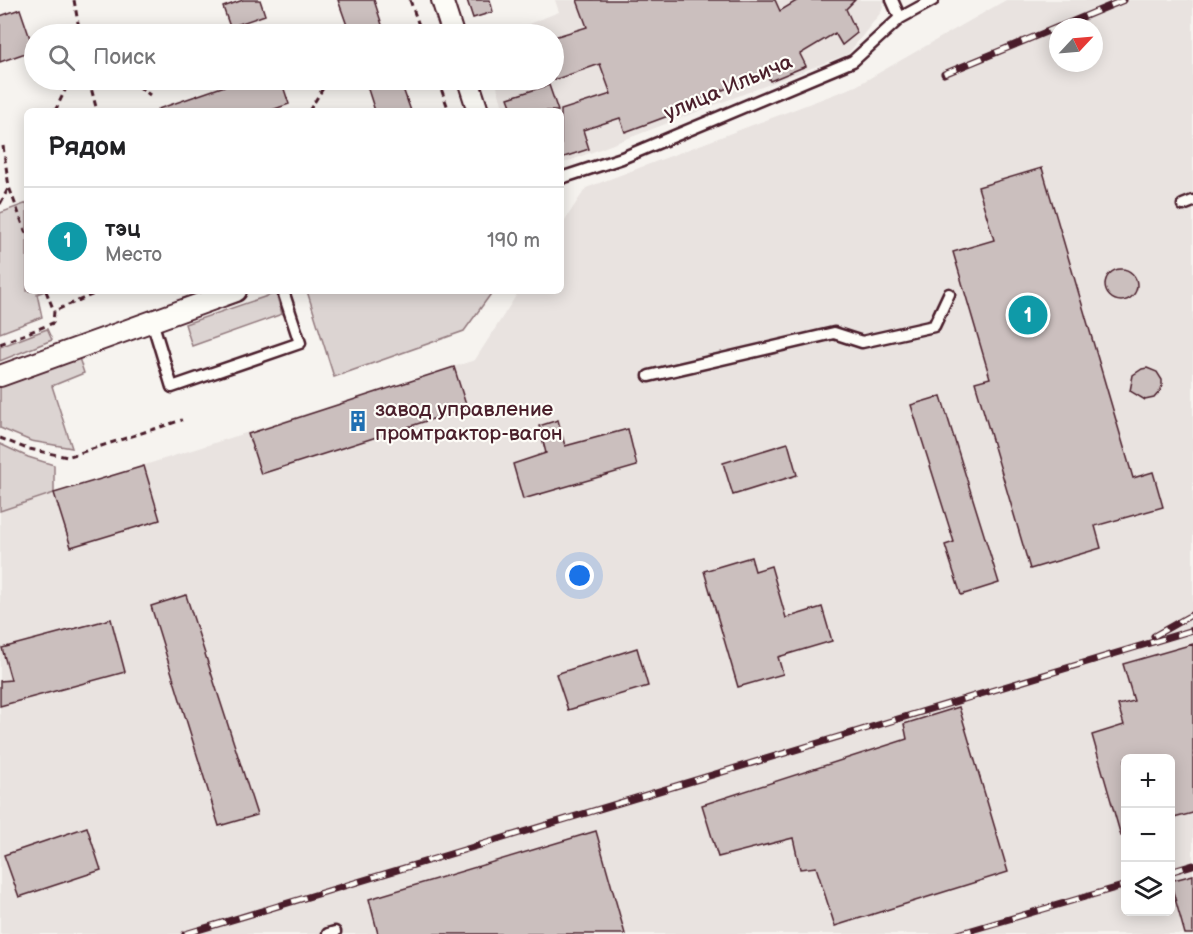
<!DOCTYPE html>
<html lang="ru">
<meta charset="utf-8">
<style>
:root{--surface:#fff;--page:#f2f2f2;--text:#202124;--muted:#757577;--line:#e0e0e0;--accent:#1f6fb2}
body{margin:0;font-family:"Balsamiq Sans",sans-serif;background:var(--page);color:var(--text)}
.controls{position:absolute;right:18px;bottom:18px;display:grid;overflow:hidden;border-radius:9px;box-shadow:0 3px 15px #0003}
.controls button{width:54px;height:54px;display:grid;place-items:center;padding:0;border:0;border-bottom:2px solid var(--line);background:var(--surface);color:var(--text);font:30px sans-serif}
.compass{position:absolute;left:1049px;top:18px;width:54px;height:54px;border-radius:50%;background:var(--surface);box-shadow:0 3px 15px #0003;rotate:64deg}
.you{position:absolute;left:580px;top:576px;width:21px;height:21px;margin:-15px;border:4px solid #fff;border-radius:50%;background:#1a73e8;box-shadow:0 0 0 9px #1a73e833}
.badge{display:grid;place-items:center;width:39px;height:39px;border-radius:50%;background:var(--accent);color:#fff;font-size:20px;font-weight:700}
.pin{position:absolute;translate:-50% -50%;border:3px solid #fff;box-shadow:0 2px 6px #0006}
.list{margin:0;padding:0;list-style:none}
h2{display:flex;justify-content:space-between;align-items:center;height:78px;margin:0;padding:0 24px;font-size:26px}
h2 small{font-size:20px;font-weight:400;color:var(--muted)}
.list li{display:grid;grid-template-columns:39px 1fr auto;gap:18px;align-items:center;box-sizing:border-box;height:108px;padding:0 24px;border-top:2px solid var(--line)}
.list b{display:block;font-size:22px;white-space:nowrap}
.list p{margin:0;font-size:20px;white-space:nowrap;color:var(--muted)}
.list em{font-size:20px;font-style:normal;color:var(--muted)}
.icon{flex:none;width:33px;height:33px;fill:none;stroke:currentColor;stroke-width:2;stroke-linecap:round;stroke-linejoin:round}
.map{position:relative;flex:none;width:1193px;height:934px;overflow:hidden}
.search{position:absolute;background:var(--surface);box-shadow:0 3px 15px #0003;left:24px;top:24px;width:540px;height:66px;display:flex;align-items:center;gap:15px;box-sizing:border-box;padding:0 21px;border-radius:33px;color:var(--muted);font-size:22px}
.panel{position:absolute;background:var(--surface);box-shadow:0 3px 15px #0003;left:24px;top:108px;width:540px;height:186px;border-radius:9px}
.map>svg:first-child{display:block}
</style>
<div class="map">
<svg width="1193" height="934" viewBox="0 0 1193 934">
<rect width="100%" height="100%" fill="#f6f3ef"/>
<filter id="ink" filterUnits="userSpaceOnUse"><feTurbulence type="fractalNoise" baseFrequency=".0167" numOctaves="2"/><feDisplacementMap in="SourceGraphic" scale="12" xChannelSelector="R" yChannelSelector="G"/><feConvolveMatrix kernelMatrix="1 2 1 2 8 2 1 2 1" color-interpolation-filters="sRGB"/></filter>
<g filter="url(#ink)">
<!-- built -->
<path fill="#e9e3e0" fill-rule="evenodd" d="M555 0H884L882 11 848 54 561 164V111H504L495 80H554V34H503L559 12Z
M1006 0H1193V934H0V511L475 360 519 291H561V226L586 188 856 86ZM1058 27H1094V63H1058ZM1126 758H1170V912H1126Z"/>
<!-- green -->
<path fill="#dcd4d2" stroke="#937a7e" stroke-width="1.5" d="M27 203V291H45L37 294 42 317 0 333V213Z
M307 291H493L464 331 334 377Z
M276 293 282 314 192 346 185 324Z
M47 329 52 340 0 361V347Z
M79 358 84 373 52 386 72 448 31 441 0 428V386Z
M0 444 28 457 54 465V493L0 511Z"/>
<!-- building -->
<path fill="#cbbfbe" stroke="#4a1f2b" stroke-width="1.5" d="M243 0H260L265 15 230 27 223 7Z
M338 0H374L385 34H350Z
M467 0H490L493 12 473 18Z
M577 0H775L780 11 798 0H855L846 9 857 33 842 45 835 33 800 54 806 66 770 81 766 72 701 99 703 103 625 132 620 118 583 130 589 149 561 158V110L611 94 600 64 554 80V37L587 27Z
M20 9 34 50 0 62V16Z
M242 80H281L289 104 269 111H158V109Z
M365 80H400L411 111H375Z
M549 85 558 111H513L508 98Z
M1042 168 1133 478 1153 472 1163 507 1095 526 1101 548 1030 569 975 382 990 378 953 252 994 240 978 187Z
M1105 285a16 16 0 1 1 32 0a16 16 0 1 1-32 0Z
M454 367 467 408 261 474 248 434Z
M1147 368 1157 372 1162 380V385L1161 390 1154 398 1145 400 1130 391 1133 375 1142 369Z
M941 396 999 583 961 595 945 545 954 542 911 405Z
M558 420 565 446 628 429 637 466 523 499 513 464 546 453 539 426Z
M788 443 797 475 733 495 723 463Z
M144 466 160 520 71 547 54 493Z
M751 557 755 571 771 566 786 618 822 607 832 641 778 657 783 674 738 687 704 571Z
M186 595 257 815 219 826 151 606Z
M111 619 125 672 0 706V681L11 680 2 648Z
M1193 644V813L1170 819V759H1125V836H1121L1092 735 1124 725 1118 705 1134 701 1123 664Z
M637 648 648 686 568 710 556 674Z
M959 707 1008 872 835 926 816 867 800 869 793 838 718 857 702 805 907 739 904 724Z
M87 827 101 870 19 897 4 855Z
M596 831 625 934H378L369 899Z
M1193 875V934H1185L1170 881Z"/>
<g fill="none" stroke-linecap="round" stroke-linejoin="round">
<defs>
<path id="service" d="M892 0 900 18
M561 178 622 158 853 61 900 18 933 0
M1183 205 1193 201
M152 321 172 387 300 343 283 291
M649 376 834 333 862 342 934 326 949 294
M328 934 335 932"/>
<path id="minor" d="M442 0 453 34
M468 80 478 111
M0 376 236 291"/>
</defs>
<!-- service casing -->
<use href="#service" stroke="#4a1f2b" stroke-width="15"/>
<!-- minor casing -->
<use href="#minor" stroke="#4a1f2b" stroke-width="24"/>
<!-- path -->
<path stroke="#4a1f2b" stroke-width="3" stroke-dasharray="6 4.5" stroke-linecap="butt" d="M74 0 80 34
M410 0 422 34
M307 34 319 28
M89 80 97 111
M130 80 150 95
M438 80 449 111
M55 111 70 80
M309 111 328 80
M3 146 9 187
M0 204 9 187 27 236
M46 291 54 311
M0 344 53 323 54 311 101 291
M0 438 25 448 67 457 182 420"/>
<!-- service -->
<use href="#service" stroke="#fdfcf7" stroke-width="10"/>
<!-- minor -->
<use href="#minor" stroke="#fdfcf7" stroke-width="20"/>
<defs>
<path id="rail" d="M1059 27 1124 0
M944 74 1058 27
M1154 636 1193 614
M1170 872 1193 865
M185 934 1193 630
M958 934 1126 885"/>
</defs>
<!-- rail casing -->
<use href="#rail" stroke="#4a1f2b" stroke-width="7"/>
<!-- rail -->
<use href="#rail" stroke="#fdfcf7" stroke-width="4.5" stroke-dasharray="14" stroke-linecap="butt"/>
</g>
</g>
<!-- icons -->
<defs>
<symbol id="building-bare" viewBox="-9 -9 18 18"><path d="M-4-6H4V6H1V3H-1V6H-4ZM-2.5-4.3h1.7v1.8h-1.7ZM.8-4.3h1.7v1.8H.8ZM-2.5-1h1.7V.8h-1.7ZM.8-1h1.7V.8H.8Z" fill="#1f6fb2" stroke="#fdfcf7" stroke-width="2.5" paint-order="stroke"/></symbol>
</defs>
<g fill-rule="evenodd">
<use href="#building-bare" x="343" y="406" width="30" height="30"/>
</g>
<g text-anchor="middle" stroke-width="4.5" stroke-linejoin="round" paint-order="stroke">
<!-- street labels -->
<g font-size="21" fill="#4a1f2b" stroke="#fdfcf7">
<text transform="translate(728 87) rotate(-23)" y="7">улица Ильича</text>
</g>
<!-- poi labels -->
<g font-size="21" fill="#4a1f2b" stroke="#fdfcf7" text-anchor="start">
<text x="375" y="416">завод управление<tspan x="375" dy="24">промтрактор-вагон</tspan></text>
</g>
</g>
</svg>
<div class="controls">
<button>+</button>
<button>−</button>
<button><svg class="icon" aria-label="layers" viewBox="0 0 24 24"><path d="M12 4l9 5-9 5-9-5zM3 14l9 5 9-5"/></svg></button>
</div>
<svg class="compass" viewBox="-18 -18 36 36"><path d="M0-13l5 13h-10z" fill="#e53935"/><path d="M0 13l5-13h-10z" fill="#757577"/></svg>
<div class="you"></div>
<div class="pin badge" style="left:1028px;top:315px;background:#0f9aa8">1</div>
<div class="search"><svg class="icon" aria-label="search" viewBox="0 0 24 24"><circle cx="10" cy="10" r="6"/><path d="M15 15l6 6"/></svg>Поиск</div>
<section class="panel">
<h2>Рядом<small></small></h2>
<ul class="list">
<li><span class="badge" style="background:#0f9aa8">1</span><div><b>тэц</b><p>Место</p></div><em>190 m</em></li>
</ul>
</section>
</div>
